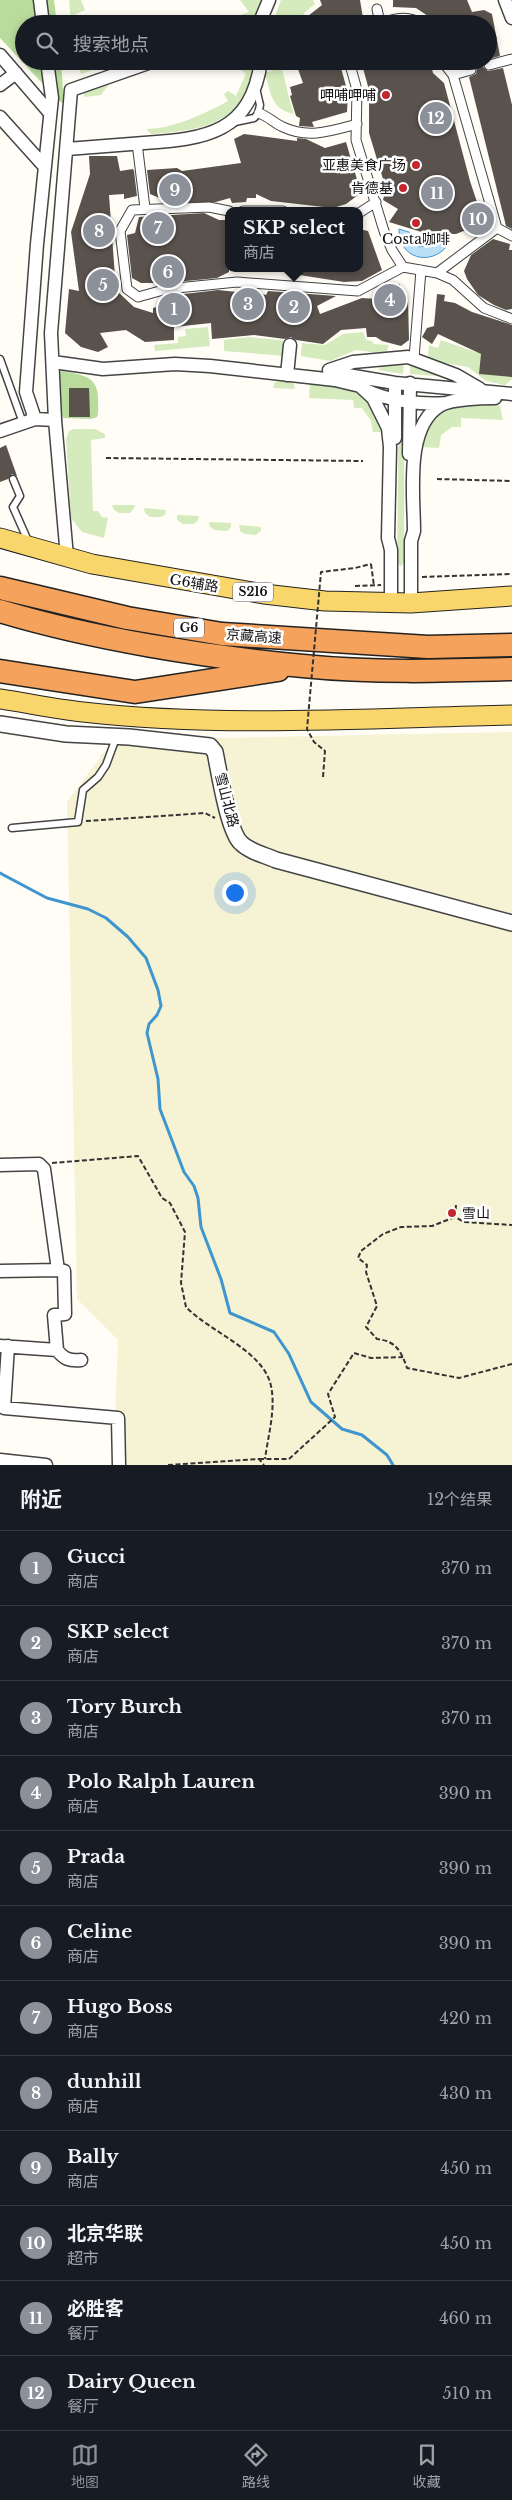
<!DOCTYPE html>
<html lang="zh">
<meta charset="utf-8">
<style>
:root{--surface:#171b24;--page:#242831;--text:#f1f3f6;--muted:#9ea1a6;--line:#363941;--accent:#8c9099}
body{margin:0;font-family:"Libre Baskerville","Noto Sans SC",serif;background:var(--page);color:var(--text)}
.you{position:absolute;left:234px;top:892px;width:18px;height:18px;margin:-12px;border:4px solid #fff;border-radius:50%;background:#1a73e8;box-shadow:0 0 0 8px #1a73e833}
.badge{display:grid;place-items:center;width:32px;height:32px;border-radius:50%;background:var(--accent);color:#fff;font-size:16px;font-weight:700}
.pin{position:absolute;translate:-50% -50%;border:2px solid #fff;box-shadow:0 1px 5px #0006}
.popup{position:absolute;left:225px;top:207px;width:138px;height:65px;box-sizing:border-box;display:grid;place-content:center;border-radius:10px;background:var(--surface);filter:drop-shadow(0 1px 4px #0005);font-size:16px;white-space:nowrap;color:var(--muted)}
.popup b{font-size:19px;color:var(--text)}
.popup::after{content:'';position:absolute;left:50%;top:100%;margin-left:-10px;border:10px solid transparent;border-top-color:var(--surface)}
.list{margin:0;padding:0;list-style:none}
h2{display:flex;justify-content:space-between;align-items:center;height:65px;margin:0;padding:0 20px;font-size:21px}
h2 small{font-size:16px;font-weight:400;color:var(--muted)}
.list li{display:grid;grid-template-columns:32px 1fr auto;gap:15px;align-items:center;box-sizing:border-box;height:75px;padding:0 20px;border-top:1px solid var(--line)}
.list b{display:block;font-size:19px;white-space:nowrap}
.list p{margin:0;font-size:16px;white-space:nowrap;color:var(--muted)}
.list em{font-size:16px;font-style:normal;color:var(--muted)}
.icon{flex:none;width:28px;height:28px;fill:none;stroke:currentColor;stroke-width:2;stroke-linecap:round;stroke-linejoin:round}
.map{position:relative;flex:none;width:512px;height:1465px;overflow:hidden}
.search{position:absolute;background:var(--surface);box-shadow:0 2px 8px #0003;left:15px;right:15px;top:15px;height:55px;display:flex;align-items:center;gap:12px;box-sizing:border-box;padding:0 18px;border-radius:28px;color:var(--muted);font-size:19px}
.sheet{height:965px;background:var(--surface)}
nav{display:flex;justify-content:space-around;align-items:center;box-sizing:border-box;height:70px;border-top:1px solid var(--line);background:var(--surface);font-size:14px;color:var(--muted)}
nav a{display:grid;justify-items:center;gap:2px}
nav .on{color:var(--accent)}
.map>svg:first-child{display:block}
</style>
<div class="map">
<svg width="512" height="1465" viewBox="0 0 512 1465">
<rect width="100%" height="100%" fill="#fffdf5"/>
<!-- farmland -->
<path fill="#f6f3d4" d="M512 732V1465H113L118 1340 77 1299 67 802 113 740Z"/>
<!-- green -->
<path fill="#d5ebbd" d="M69 0H81L85 10 76 14 80 24H71Z
M240 0H262L252 24H216L249 12Z
M281 0H313L315 4 304 13 300 24H272Z
M77 61H119L81 74Z
M165 61H173L109 84 101 95 84 97V91L89 87Z
M245 61H256C256 71 252 78 248 87 232 128 190 131 151 134L146 129C173 129 204 114 228 101L224 94 228 91 236 96 246 74 242 71Z
M281 67C287 84 288 98 294 114 271 109 271 94 265 73Z
M208 327 210 346 155 351 154 345 178 343V337L186 336 185 329Z
M363 332 366 340 372 341 374 344 389 345 386 354 356 350 330 361 301 356 302 343 325 345 343 334Z
M249 337 288 341 285 356 224 351V340Z
M441 340 484 355 512 376V379L505 385 486 381 468 367 433 361 428 356 429 345 438 348Z
M404 361 403 374 379 370 380 366Z
M410 361 436 374V376L410 374Z
M281 380 293 382 295 389 273 388 275 382Z
M310 380 354 389 365 397 387 432H373L371 421 362 408H354L353 400 309 398Z
M491 403 500 406 503 420 461 418V427H452L441 435 439 448 422 447C423 441 423 433 426 428 437 404 470 405 491 403Z
M399 405H404V563L401 566 397 563Z
M74 429H95L105 434V438L91 440 93 511H98L102 517 108 518 104 538 82 532 71 518 66 439 69 431Z
M112 505H135L134 508 130 513H119L114 510Z
M144 508 166 510 165 515 161 517H150L145 513Z
M177 515 199 516 198 520 194 524H183L177 520Z
M209 522 231 523V527L227 531 215 530 210 527Z
M239 525 261 527V531L256 535 245 534 240 531Z"/>
<!-- forest -->
<path fill="#b9dc9c" d="M0 0H54L57 24H24V61H61L64 104 57 99 0 38Z
M63 371C81 375 97 375 98 397 98 404 99 411 97 417L91 419 63 418 61 412 59 372Z"/>
<!-- water -->
<path fill="#b9e0f7" stroke="#3f96cf" d="M399 229 412 233 413 241 419 247 433 244 437 236 449 238 447 246C430 267 398 258 399 229Z"/>
<g fill="none" stroke-linecap="round" stroke-linejoin="round">
<!-- stream -->
<path stroke="#3f96cf" stroke-width="3" d="M0 873 47 898 88 909 106 918 128 937 146 958 158 990 161 1006 157 1015 149 1024 147 1033 158 1079 160 1109 184 1172 194 1186 198 1198 201 1227 221 1279 230 1313 274 1332 289 1354 311 1402 342 1429 362 1435 387 1455 393 1465"/>
</g>
<!-- building -->
<path fill="#5a524d" d="M320 0H360L363 18 355 24H304L308 16 322 5Z
M393 0H467L472 12 484 10 492 14 500 56 488 59V24H440L416 8 393 7Z
M303 61H339L348 93 347 112 312 122 314 127 299 126 300 118 296 116 290 96 292 95 290 87 303 83 298 69 305 68Z
M361 61H430L433 73 444 83 470 181 484 223 456 234H428L389 222 398 209 383 200 386 189 369 133V90Z
M462 61H484L483 67 488 71 503 68 512 105V229L506 226 469 77 476 74 477 68 472 64 464 66Z
M244 134 297 141V138L306 139 325 148 346 142 361 193 346 204 333 208 271 201 256 194V198H247L246 202 232 203 230 198 216 202 162 203V199L150 194 147 170 177 168 182 171 241 163 234 139Z
M89 156H117L120 171 133 169 134 171 137 196 124 199V194L109 195 116 290 134 307 153 313V308L161 306 167 296 218 290 237 292 245 289 266 295 268 291 336 296 317 306 320 314 362 298 377 299 378 291 400 284 399 294 408 298 409 340 401 346 382 341 376 337H367L366 328 341 330 323 344 296 340 291 337 285 339 254 335 212 339 211 323 174 327V340L145 342 126 330 100 333 108 347 98 352 81 347 65 333 69 289 79 291 71 232 90 174Z
M204 213 219 220H229V272L217 278 166 283H141L132 278 127 235 135 233 139 217Z
M359 229 368 231 382 270 362 281 344 282 287 273 288 268H359Z
M493 239 510 244 509 250H512V309L506 310 494 305 478 295 467 279 464 271 471 255Z
M437 294 445 295 444 301 455 303 472 312 512 325V377L479 374 481 354 438 334 432 344 422 337 427 328 434 326Z
M69 388H89L90 417H69Z
M6 445 17 476 12 474 8 479 0 482V448Z"/>
<g fill="none" stroke-linecap="round" stroke-linejoin="round">
<defs>
<path id="service" d="M235 122 254 118 258 114 260 105 256 88
M0 359 23 423
M13 479 20 496 13 507 29 543
M12 828 78 822 83 790 98 777 106 765 116 738"/>
<path id="pedestrian" d="M377 9 380 23
M378 24C393 19 408 14 421 24
M349 61 357 90 356 140 384 231 392 250 403 267
M442 61 453 75 497 228
M489 65 512 59
M453 75 471 70
M259 113C269 117 274 123 283 127 308 139 331 131 357 124
M137 143 145 208
M229 211 209 207 132 210 120 231 127 289 138 297 167 289 237 282 358 291 403 267 437 273 453 280 484 308 512 319
M243 211H283
M359 213 376 202
M437 273 497 228 512 236
M414 358 421 270"/>
<path id="minor" d="M40 0 43 24
M505 0 512 18
M259 24 269 0
M0 55 50 113
M0 85 16 73
M0 117 45 167
M67 149C93 147 118 145 144 143 206 139 251 133 261 61
M53 362 103 369 175 364 210 366 335 380 360 386 373 398 388 428 390 447 388 538 391 550V603
M329 370 353 362 408 357 456 375 480 389
M330 372 395 383 512 394
M287 375 290 345
M366 390C388 401 422 405 446 403
M35 419 26 392 37 244 52 98 47 61
M0 431 35 419 55 420
M395 438V383
M409 454 410 383
M67 557 55 420 51 333 71 90 154 61
M411 603V541L414 531C414 495 404 426 441 405 452 399 482 398 495 398
M0 1165 39 1164 44 1169 58 1270 0 1271
M0 1346 57 1350 54 1315 65 1314 64 1271 58 1270
M8 1346 4 1408 118 1418 119 1465
M57 1350C64 1359 69 1361 81 1360
M0 1460 46 1465"/>
<path id="tertiary" d="M0 724 66 734 129 737 210 746 215 752C219 771 228 831 241 843 250 852 265 855 276 860L512 923"/>
<path id="primary" d="M0 538 92 564 264 594 325 601 411 603 512 596
M0 699C27 703 55 709 83 712 224 728 370 718 512 715"/>
<path id="motorway" d="M0 588 127 618 222 634 428 647 512 645
M0 611C93 639 206 657 303 666 372 673 443 671 512 669
M0 671 135 692 278 670"/>
</defs>
<!-- service casing -->
<use href="#service" stroke="#444" stroke-width="9"/>
<!-- pedestrian casing -->
<use href="#pedestrian" stroke="#444" stroke-width="11"/>
<!-- minor casing -->
<use href="#minor" stroke="#444" stroke-width="15"/>
<!-- tertiary casing -->
<use href="#tertiary" stroke="#444" stroke-width="18"/>
<!-- primary casing -->
<use href="#primary" stroke="#222" stroke-width="21"/>
<!-- motorway casing -->
<use href="#motorway" stroke="#222" stroke-width="25"/>
<!-- path -->
<path stroke="#333" stroke-width="2" stroke-dasharray="5 2.5" stroke-linecap="butt" d="M106 458 363 461
M437 479 512 481
M371 564 374 586
M422 577 512 574
M355 586 381 585
M86 821 205 813 215 818
M52 1163 138 1156 162 1198 170 1203 185 1232 181 1283 186 1307C210 1332 264 1351 271 1386 276 1409 268 1436 265 1459
M456 1205 455 1217 464 1222 512 1225
M455 1217 432 1226 401 1227 383 1234 361 1251 358 1258 367 1265 366 1272 377 1306 366 1327 377 1339C396 1341 401 1351 407 1368L459 1378 512 1364
M259 1459H289L335 1417 328 1394 354 1353 371 1358 403 1357
M168 1465 259 1459 264 1465"/>
<!-- service -->
<use href="#service" stroke="#fff" stroke-width="6"/>
<!-- pedestrian -->
<use href="#pedestrian" stroke="#fff" stroke-width="9"/>
<!-- minor -->
<use href="#minor" stroke="#fff" stroke-width="12"/>
<!-- tertiary -->
<use href="#tertiary" stroke="#fff" stroke-width="15"/>
<!-- primary -->
<use href="#primary" stroke="#f9d66b" stroke-width="19"/>
<!-- motorway -->
<use href="#motorway" stroke="#f5a25d" stroke-width="22"/>
<!-- path-bridge -->
<path stroke="#333" stroke-width="2" stroke-dasharray="5 2.5" stroke-linecap="butt" d="M323 777 325 751 314 742 307 729 321 572 355 568 371 564"/>
</g>
<!-- markers -->
<g fill="#c4262e" stroke="#fff" stroke-width="2">
<circle cx="386" cy="95" r="5"/>
<circle cx="416" cy="165" r="5"/>
<circle cx="403" cy="188" r="5"/>
<circle cx="416" cy="223" r="5"/>
<circle cx="452" cy="1213" r="5"/>
</g>
<g text-anchor="middle" stroke-width="5" stroke-linejoin="round" paint-order="stroke">
<!-- shield labels -->
<g fill="#fff" stroke="#585858" stroke-width="1">
<rect x="233" y="582.5" width="40" height="19" rx="4"/>
<rect x="174" y="618.5" width="30" height="19" rx="4"/>
</g>
<g font-size="12" font-weight="bold" fill="#111">
<text x="253" y="596">S216</text>
<text x="189" y="632">G6</text>
</g>
<!-- poi labels -->
<g font-size="14" fill="#111" stroke="#fff" text-anchor="end">
<text x="376" y="100">呷哺呷哺</text>
<text x="406" y="170">亚惠美食广场</text>
<text x="393" y="193">肯德基</text>
<text x="416" y="244" text-anchor="middle">Costa咖啡</text>
<text x="462" y="1218" text-anchor="start">雪山</text>
</g>
<!-- street labels -->
<g font-size="14" fill="#111" stroke="#fff">
<text transform="translate(194 583) rotate(9)" y="5">G6辅路</text>
<text transform="translate(254 636) rotate(4)" y="5">京藏高速</text>
<text transform="translate(227 800) rotate(75)" y="5">雪山北路</text>
</g>
</g>
</svg>
<div class="you"></div>
<div class="pin badge" style="left:174px;top:309px">1</div>
<div class="pin badge" style="left:294px;top:307px">2</div>
<div class="popup"><b>SKP select</b>商店</div>
<div class="pin badge" style="left:248px;top:304px">3</div>
<div class="pin badge" style="left:390px;top:300px">4</div>
<div class="pin badge" style="left:103px;top:285px">5</div>
<div class="pin badge" style="left:168px;top:272px">6</div>
<div class="pin badge" style="left:158px;top:228px">7</div>
<div class="pin badge" style="left:99px;top:231px">8</div>
<div class="pin badge" style="left:175px;top:190px">9</div>
<div class="pin badge" style="left:478px;top:219px">10</div>
<div class="pin badge" style="left:437px;top:193px">11</div>
<div class="pin badge" style="left:436px;top:118px">12</div>
<div class="search"><svg class="icon" aria-label="search" viewBox="0 0 24 24"><circle cx="10" cy="10" r="6"/><path d="M15 15l6 6"/></svg>搜索地点</div>
</div>
<section class="sheet">
<h2>附近<small>12个结果</small></h2>
<ul class="list">
<li><span class="badge">1</span><div><b>Gucci</b><p>商店</p></div><em>370 m</em></li>
<li><span class="badge">2</span><div><b>SKP select</b><p>商店</p></div><em>370 m</em></li>
<li><span class="badge">3</span><div><b>Tory Burch</b><p>商店</p></div><em>370 m</em></li>
<li><span class="badge">4</span><div><b>Polo Ralph Lauren</b><p>商店</p></div><em>390 m</em></li>
<li><span class="badge">5</span><div><b>Prada</b><p>商店</p></div><em>390 m</em></li>
<li><span class="badge">6</span><div><b>Celine</b><p>商店</p></div><em>390 m</em></li>
<li><span class="badge">7</span><div><b>Hugo Boss</b><p>商店</p></div><em>420 m</em></li>
<li><span class="badge">8</span><div><b>dunhill</b><p>商店</p></div><em>430 m</em></li>
<li><span class="badge">9</span><div><b>Bally</b><p>商店</p></div><em>450 m</em></li>
<li><span class="badge">10</span><div><b>北京华联</b><p>超市</p></div><em>450 m</em></li>
<li><span class="badge">11</span><div><b>必胜客</b><p>餐厅</p></div><em>460 m</em></li>
<li><span class="badge">12</span><div><b>Dairy Queen</b><p>餐厅</p></div><em>510 m</em></li>
</ul>
</section>
<nav>
<a class="on"><svg class="icon" aria-label="map" viewBox="0 0 24 24"><path d="M3 6l6-2 6 2 6-2v14l-6 2-6-2-6 2zM9 4v14M15 6v14"/></svg>地图</a>
<a><svg class="icon" aria-label="directions" viewBox="0 0 24 24"><path d="M12 3l9 9-9 9-9-9zM9 14v-3h6M13 9l2 2-2 2"/></svg>路线</a>
<a><svg class="icon" aria-label="saved" viewBox="0 0 24 24"><path d="M7 4h10v16l-5-4-5 4z"/></svg>收藏</a>
</nav>
